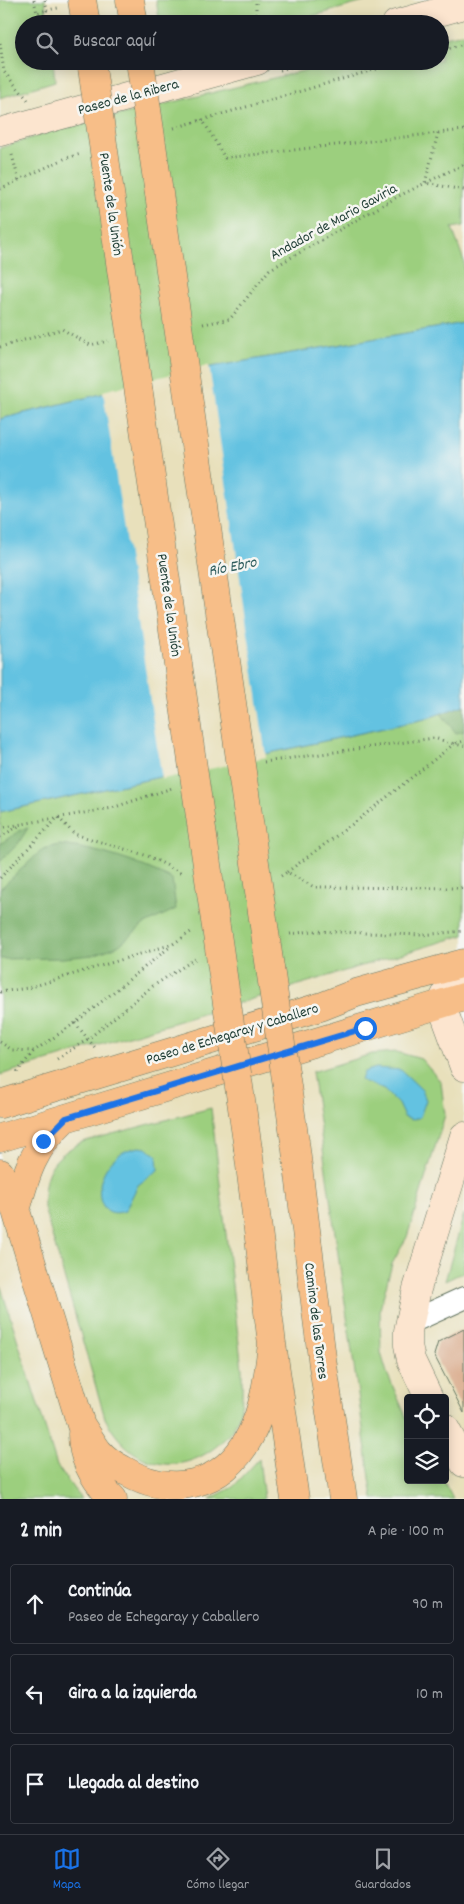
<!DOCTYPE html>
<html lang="es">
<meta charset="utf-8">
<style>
:root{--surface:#171b24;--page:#242831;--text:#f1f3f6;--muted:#9ea1a6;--line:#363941;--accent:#1a73e8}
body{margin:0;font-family:Dekko,sans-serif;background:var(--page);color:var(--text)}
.controls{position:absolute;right:15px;bottom:15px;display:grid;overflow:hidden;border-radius:5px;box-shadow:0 2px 12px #0003}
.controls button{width:45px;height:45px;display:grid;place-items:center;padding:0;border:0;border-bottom:1px solid var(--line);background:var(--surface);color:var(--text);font:25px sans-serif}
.stop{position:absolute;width:15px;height:15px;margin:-11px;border:4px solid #1a73e8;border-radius:50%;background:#fff}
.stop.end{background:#1a73e8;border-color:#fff;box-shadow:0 1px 5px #0008}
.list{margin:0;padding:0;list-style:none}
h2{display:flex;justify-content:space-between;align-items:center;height:65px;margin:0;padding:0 20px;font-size:21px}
h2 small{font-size:16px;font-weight:400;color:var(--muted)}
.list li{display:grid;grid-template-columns:32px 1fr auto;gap:15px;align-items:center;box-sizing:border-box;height:80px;margin:0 10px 10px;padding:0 10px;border:1px solid var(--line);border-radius:5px}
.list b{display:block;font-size:19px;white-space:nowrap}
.list p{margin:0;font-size:16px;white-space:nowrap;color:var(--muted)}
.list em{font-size:16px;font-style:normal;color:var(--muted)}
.icon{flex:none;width:28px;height:28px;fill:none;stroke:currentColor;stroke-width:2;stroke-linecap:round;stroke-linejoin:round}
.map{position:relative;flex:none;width:464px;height:1499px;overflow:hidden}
.search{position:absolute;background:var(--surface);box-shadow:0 2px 12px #0003;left:15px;right:15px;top:15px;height:55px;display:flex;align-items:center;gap:12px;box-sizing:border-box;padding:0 18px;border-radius:28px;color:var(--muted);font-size:19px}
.sheet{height:335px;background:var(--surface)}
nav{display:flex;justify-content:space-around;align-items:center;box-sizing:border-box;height:70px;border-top:1px solid var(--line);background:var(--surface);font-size:14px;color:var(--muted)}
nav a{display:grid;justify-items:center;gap:2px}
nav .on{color:var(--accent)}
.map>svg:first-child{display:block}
</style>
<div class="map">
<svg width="464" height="1499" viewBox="0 0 464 1499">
<rect width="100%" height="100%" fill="#f6f6f2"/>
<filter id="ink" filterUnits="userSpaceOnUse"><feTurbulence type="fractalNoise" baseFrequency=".02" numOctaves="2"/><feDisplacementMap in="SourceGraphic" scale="10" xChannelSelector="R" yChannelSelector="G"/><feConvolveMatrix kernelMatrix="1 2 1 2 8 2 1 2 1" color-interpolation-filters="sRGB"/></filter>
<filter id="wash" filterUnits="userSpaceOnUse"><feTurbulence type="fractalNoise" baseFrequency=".0096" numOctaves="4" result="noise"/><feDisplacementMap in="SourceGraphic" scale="20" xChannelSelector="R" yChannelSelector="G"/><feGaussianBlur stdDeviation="1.12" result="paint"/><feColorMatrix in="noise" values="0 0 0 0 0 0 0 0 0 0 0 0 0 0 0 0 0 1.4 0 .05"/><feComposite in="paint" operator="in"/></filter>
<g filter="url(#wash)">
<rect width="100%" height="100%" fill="#e8e0bb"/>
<!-- green -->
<path fill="#9ccf7e" stroke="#5e8659" d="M0 0H45L48 24H24V61H53L55 81 0 98Z
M156 0H371L284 24H160Z
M464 33V226L452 228 464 261V323L211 367 0 419V148L53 131 344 61H440V38Z
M464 705V935L0 1075V812L425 719Z
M397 1052 421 1059 441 1082 445 1115 407 1237 392 1264 380 1309 381 1353 387 1373 408 1421V1480H443L453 1499H373L312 1072 372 1054Z
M211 1108 242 1369C242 1387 244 1406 236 1423 231 1435 218 1446 207 1453 165 1478 126 1459 105 1418L44 1208C43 1173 50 1158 82 1142Z
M464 1214V1272L445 1281Z
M0 1284 57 1466 81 1499H0Z
M259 1459 264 1499H210L233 1487Z"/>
<!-- forest -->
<path fill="#7db26d" stroke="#4e7850" d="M464 705V731L456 733 440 712Z
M28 828 18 844 0 862V844L19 831Z
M60 845C98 849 138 862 172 879L176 909 143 925 118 946 93 955 63 958 0 959V889L43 849Z"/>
<!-- water -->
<path fill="#63c2e1" stroke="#41808a" d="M464 323V705L425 719 0 812V419L211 367Z
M376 1068 401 1070 422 1090 426 1100 420 1117 412 1120 404 1117 398 1104 384 1090 361 1080 364 1072Z
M140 1147 146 1148 157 1155 158 1170 138 1185 125 1211C87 1225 91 1152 140 1147Z"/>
<!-- pier -->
<path fill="#e8e0bb" d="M209 365 266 757 162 779 103 391Z"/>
<g id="blocks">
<!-- building -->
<path fill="#dbaf91" d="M464 1329V1413L434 1355 438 1342Z"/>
</g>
</g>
<g filter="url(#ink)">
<use href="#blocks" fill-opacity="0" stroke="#657663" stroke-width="1"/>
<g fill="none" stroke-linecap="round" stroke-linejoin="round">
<defs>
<path id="street" d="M409 1323 464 1298"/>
<path id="secondary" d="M396 24 464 5
M0 132 257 61
M464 973 451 984 441 1004 464 1067
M429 1398 411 1360 408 1345V1331L417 1289 464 1136
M445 1428 464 1463"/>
<path id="primary" d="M82 0 86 24
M130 0 134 24
M0 1104 323 1006 356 993 464 963
M0 1138 464 997
M295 1142 323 1366 343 1499
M248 1149 272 1344 295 1499
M0 1173 16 1211 81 1425C87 1434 92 1443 98 1451 104 1458 114 1465 122 1469 171 1499 223 1487 250 1436 265 1407 268 1375 272 1344
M16 1211C26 1172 34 1147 64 1119
M82 1434C82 1460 95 1481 113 1499"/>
</defs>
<!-- street casing -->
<use href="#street" stroke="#657663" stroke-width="24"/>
<!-- secondary casing -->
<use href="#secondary" stroke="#657663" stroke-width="29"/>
<!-- primary casing -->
<use href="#primary" stroke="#657663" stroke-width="29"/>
<!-- path -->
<path stroke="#657663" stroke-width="3" stroke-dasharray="1 4" stroke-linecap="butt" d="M34 0 37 13 47 10
M45 0 47 10 58 8
M256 24V0
M0 43 4 72 28 100
M440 51 464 44
M280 70 311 61
M202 119 225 158 464 130
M174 128 404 61
M438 133 425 183 464 190
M12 155 19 181
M0 189 66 158 81 154
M203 324 230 319 269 270 397 197 464 164
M0 347 62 329 90 345 108 341
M264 762 434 738 454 744 464 741
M0 828 112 808 172 788
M0 837 19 826
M287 872 358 820 454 744 464 746
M281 876 287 872 314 887 461 888 464 886
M0 878 58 817 74 834 148 856 184 874
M290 934 312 931 421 935 464 931
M0 992 28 988 173 944 191 932
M75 1023 97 1050
M0 1042 12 1050 34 1051 75 1023 171 946
M57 1059 88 1039 153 986 195 959
M17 1072 34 1051"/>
<!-- street -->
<use href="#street" stroke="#fff" stroke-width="22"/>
<!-- secondary -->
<use href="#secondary" stroke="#fce5cf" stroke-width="28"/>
<!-- primary -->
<use href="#primary" stroke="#f7be88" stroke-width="28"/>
<defs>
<path id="primary-bridge" d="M91 61 248 1149
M140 61 295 1142"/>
</defs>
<!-- primary-bridge casing -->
<use href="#primary-bridge" stroke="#657663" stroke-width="29" stroke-linecap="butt"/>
<!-- primary-bridge -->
<use href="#primary-bridge" stroke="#f7be88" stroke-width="28"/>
</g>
</g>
<g fill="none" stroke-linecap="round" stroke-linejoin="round" filter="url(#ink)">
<!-- route -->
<path stroke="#1a73e8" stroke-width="6" d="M43 1141 66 1118 365 1028"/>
</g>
<g text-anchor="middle" stroke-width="5" stroke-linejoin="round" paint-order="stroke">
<!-- street labels -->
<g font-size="15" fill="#1f3d34" stroke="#f6f6f2">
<text transform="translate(128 96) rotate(-15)" y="5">Paseo de la Ribera</text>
<text transform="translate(112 204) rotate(82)" y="5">Puente de la Unión</text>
<text transform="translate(333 221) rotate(-29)" y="5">Andador de Mario Gaviria</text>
<text transform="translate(170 605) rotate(82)" y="5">Puente de la Unión</text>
<text transform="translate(232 1033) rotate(-17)" y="5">Paseo de Echegaray y Caballero</text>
<text transform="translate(317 1321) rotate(83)" y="5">Camino de las Torres</text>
</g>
<!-- water labels -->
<g font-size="16" font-style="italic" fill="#305e5f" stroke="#f6f6f2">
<text transform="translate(232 565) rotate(-11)" y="6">Río Ebro</text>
</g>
</g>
</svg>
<div class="controls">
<button><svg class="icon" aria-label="locate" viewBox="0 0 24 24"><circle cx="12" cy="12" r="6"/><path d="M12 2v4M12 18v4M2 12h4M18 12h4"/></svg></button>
<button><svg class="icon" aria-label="layers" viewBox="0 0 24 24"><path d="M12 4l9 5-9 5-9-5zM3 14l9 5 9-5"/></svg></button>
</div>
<div class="stop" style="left:365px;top:1028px"></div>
<div class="stop end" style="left:43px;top:1141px"></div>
<div class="search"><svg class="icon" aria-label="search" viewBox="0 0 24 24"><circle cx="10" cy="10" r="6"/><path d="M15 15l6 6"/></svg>Buscar aquí</div>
</div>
<section class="sheet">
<h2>2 min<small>A pie · 100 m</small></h2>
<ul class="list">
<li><svg class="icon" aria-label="ahead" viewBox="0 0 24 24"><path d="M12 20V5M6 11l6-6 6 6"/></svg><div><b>Continúa</b><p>Paseo de Echegaray y Caballero</p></div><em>90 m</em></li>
<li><svg class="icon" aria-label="left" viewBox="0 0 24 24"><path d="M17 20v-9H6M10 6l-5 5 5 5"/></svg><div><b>Gira a la izquierda</b></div><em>10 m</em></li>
<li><svg class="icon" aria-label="arrive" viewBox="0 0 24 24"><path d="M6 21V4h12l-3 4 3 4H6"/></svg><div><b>Llegada al destino</b></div></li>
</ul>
</section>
<nav>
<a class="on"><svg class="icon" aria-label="map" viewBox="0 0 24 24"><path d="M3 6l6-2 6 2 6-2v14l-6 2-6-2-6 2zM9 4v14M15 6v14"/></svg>Mapa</a>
<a><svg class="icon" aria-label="directions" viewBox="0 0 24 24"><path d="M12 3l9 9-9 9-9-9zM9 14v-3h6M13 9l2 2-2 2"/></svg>Cómo llegar</a>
<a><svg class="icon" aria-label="saved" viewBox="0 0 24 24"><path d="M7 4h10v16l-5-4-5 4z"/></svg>Guardados</a>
</nav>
